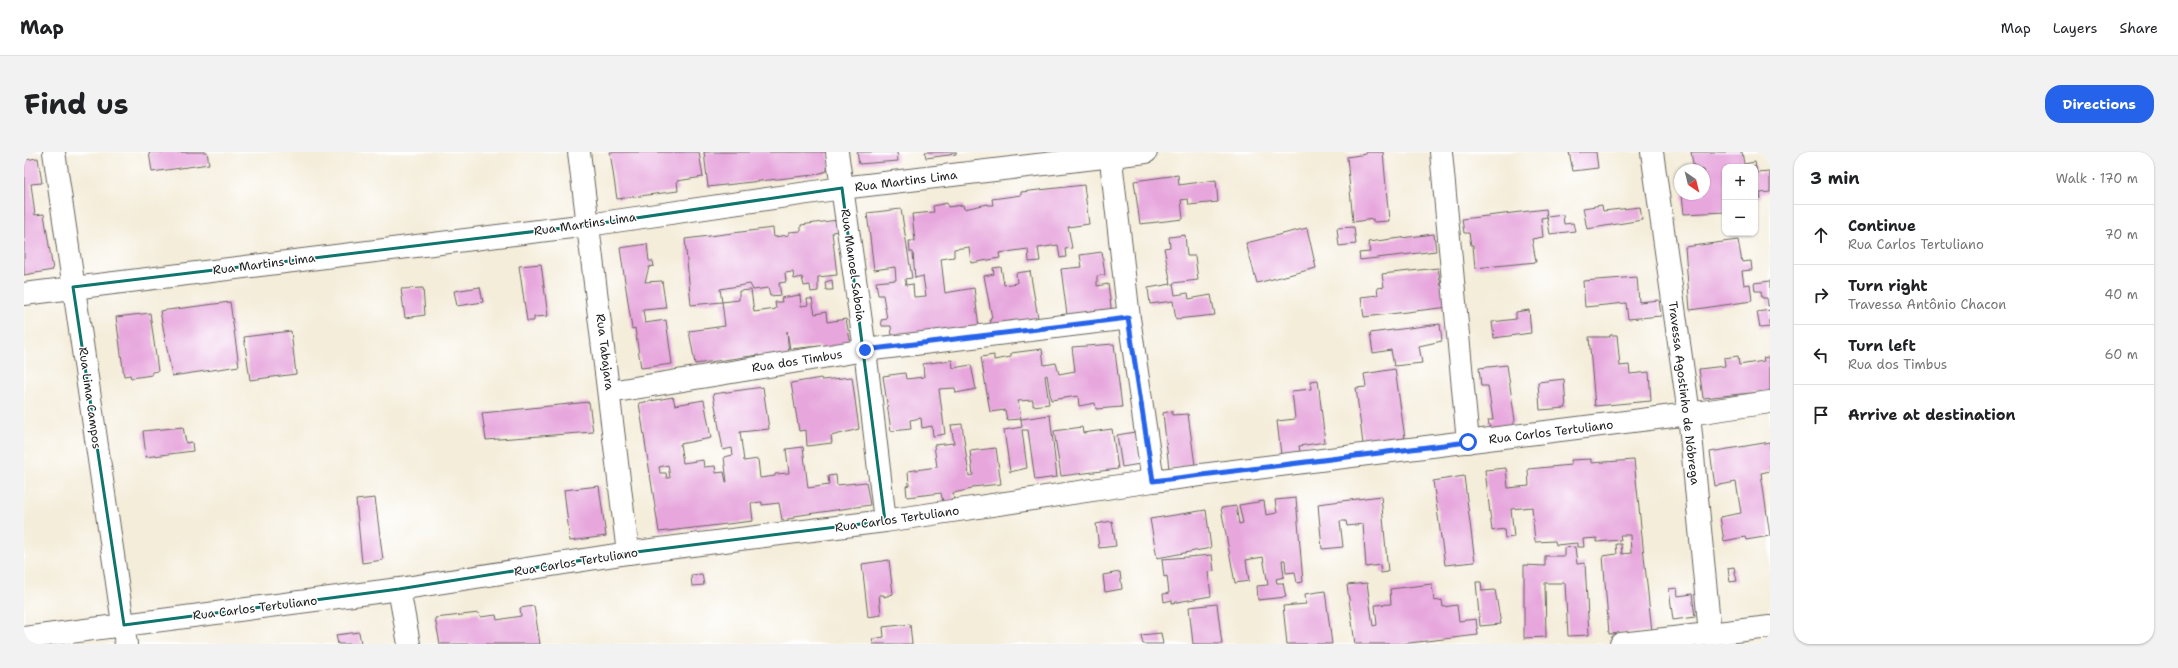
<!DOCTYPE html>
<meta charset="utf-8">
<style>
:root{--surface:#fff;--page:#f2f2f2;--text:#202124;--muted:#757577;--line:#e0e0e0;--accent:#2563eb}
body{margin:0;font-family:"Shantell Sans",sans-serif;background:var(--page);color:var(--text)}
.controls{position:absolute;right:12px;top:12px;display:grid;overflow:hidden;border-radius:8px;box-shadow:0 1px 3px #0004}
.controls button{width:36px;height:36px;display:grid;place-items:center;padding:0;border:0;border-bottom:1px solid var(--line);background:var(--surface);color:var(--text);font:20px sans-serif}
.compass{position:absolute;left:1650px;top:12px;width:36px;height:36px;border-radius:50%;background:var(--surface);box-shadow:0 1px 3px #0004;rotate:145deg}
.stop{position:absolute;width:12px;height:12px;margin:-9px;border:3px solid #2563eb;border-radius:50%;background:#fff}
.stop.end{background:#2563eb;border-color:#fff;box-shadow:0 1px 4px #0008}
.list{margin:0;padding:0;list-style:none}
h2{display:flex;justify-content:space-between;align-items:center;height:52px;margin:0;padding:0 16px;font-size:17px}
h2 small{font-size:13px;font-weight:400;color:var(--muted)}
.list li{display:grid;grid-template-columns:26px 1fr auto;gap:12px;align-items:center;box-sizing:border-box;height:60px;padding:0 16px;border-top:1px solid var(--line)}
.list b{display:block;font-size:15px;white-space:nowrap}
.list p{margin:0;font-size:13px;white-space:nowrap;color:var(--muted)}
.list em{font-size:13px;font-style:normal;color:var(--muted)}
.icon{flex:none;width:22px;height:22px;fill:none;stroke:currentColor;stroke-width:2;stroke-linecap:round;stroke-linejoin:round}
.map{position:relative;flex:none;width:1746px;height:492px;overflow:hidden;border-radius:16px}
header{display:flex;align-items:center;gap:24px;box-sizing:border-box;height:56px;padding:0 20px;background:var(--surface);border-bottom:1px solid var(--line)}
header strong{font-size:19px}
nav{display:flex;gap:22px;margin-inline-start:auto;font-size:14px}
.intro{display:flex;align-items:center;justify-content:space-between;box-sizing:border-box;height:96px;padding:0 24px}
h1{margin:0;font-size:28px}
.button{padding:10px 18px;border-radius:16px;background:var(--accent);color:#fff;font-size:14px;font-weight:700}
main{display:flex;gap:24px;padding:0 24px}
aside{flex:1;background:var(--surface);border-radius:16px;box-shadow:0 1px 3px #0004}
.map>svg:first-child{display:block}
</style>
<header>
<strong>Map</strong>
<nav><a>Map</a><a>Layers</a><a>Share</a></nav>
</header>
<div class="intro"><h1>Find us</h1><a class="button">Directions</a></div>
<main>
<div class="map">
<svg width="1746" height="492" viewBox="0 0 1746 492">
<rect width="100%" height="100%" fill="#fff"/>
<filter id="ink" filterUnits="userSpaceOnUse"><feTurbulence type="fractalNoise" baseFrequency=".025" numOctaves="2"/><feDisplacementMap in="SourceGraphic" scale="8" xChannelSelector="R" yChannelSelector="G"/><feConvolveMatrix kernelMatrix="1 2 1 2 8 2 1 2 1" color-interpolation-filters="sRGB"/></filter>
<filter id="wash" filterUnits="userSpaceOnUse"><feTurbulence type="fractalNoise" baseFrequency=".012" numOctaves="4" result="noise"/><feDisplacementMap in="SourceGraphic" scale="16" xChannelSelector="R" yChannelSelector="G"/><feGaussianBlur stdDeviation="0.9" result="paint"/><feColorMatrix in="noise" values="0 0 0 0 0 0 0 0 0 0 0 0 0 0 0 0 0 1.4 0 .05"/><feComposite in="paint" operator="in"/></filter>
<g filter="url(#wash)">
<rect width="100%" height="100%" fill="#f4edda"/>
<g id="blocks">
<!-- building -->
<path fill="#e7a7dd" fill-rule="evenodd" d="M125 0H183L185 12 128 20Z
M586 0H675L679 25 653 29 654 39 593 47Z
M680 0H804L806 14 803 15V19L789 23 684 35Z
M833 0H873L874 9 835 12Z
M901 0H932V2L902 6Z
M1342 0H1359L1365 69 1349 70V67L1329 70 1323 5 1342 2Z
M1545 0H1572L1574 16 1549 19Z
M1667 0H1718L1720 12 1731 10 1733 21 1746 20V40L1736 41 1737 46 1731 47V15H1701V60L1660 62 1658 42H1680V18H1670Z
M14 6 18 31 7 32 11 63 20 62 29 118 0 123V8Z
M1154 23 1155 33 1192 28 1194 50 1165 53 1164 47 1157 48 1159 67 1116 72 1110 29Z
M1060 33 1065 72 1044 75 1048 96 1041 97 1042 105 1036 106 1034 93 1014 96 1016 109 1005 110 1004 97 975 101 976 106 947 111 945 95 930 97V105L917 107 921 141 950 136 955 175 869 193 867 174H858L857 168 863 167 859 143H854L852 130 872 128 871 115 850 118 843 61 877 57 888 126 881 127 882 133 889 132 890 145 902 144 899 124 891 126 889 100H886L885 89H891L888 62 910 60 909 54 923 51 924 55 939 53 940 57 964 52V53H969L968 47 997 43V40Z
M1578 53 1579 59 1616 55 1618 68 1563 77 1559 56Z
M1522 57 1523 65 1517 66 1519 85 1508 87 1512 110 1451 116 1449 93H1447L1445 81H1440L1438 67Z
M1539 63 1540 72 1549 71 1551 79 1526 82 1523 65Z
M813 68 815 79 808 80 813 123 794 125V139L787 140 786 133 780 134 778 125 770 127 769 120 761 121 762 130 755 131 757 143 746 144 744 136 729 138 726 132 696 137 698 150 667 153 661 87 749 76 750 85 765 83V80L777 79V73Z
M1330 75 1332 92 1315 94 1313 76Z
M1283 76 1292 116 1233 131 1222 91Z
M1410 82 1412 99 1336 108 1335 101 1346 100 1344 90Z
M1161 83 1163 104H1171L1174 128 1149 131 1151 143 1164 141 1165 147 1187 143 1191 163 1152 167 1149 149 1126 152 1124 136 1147 132 1140 96 1146 95 1145 85Z
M1714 88 1718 110 1727 109 1728 118 1718 119 1720 133 1726 132 1728 149 1666 158 1661 95Z
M623 92 625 109H629L630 114 625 115 621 130 638 129 642 156 619 158 621 171 642 168 648 212 617 216 611 176 608 177 596 96Z
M1078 100 1081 123 1073 124V134L1084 132 1088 163 1044 170 1037 117 1058 115 1056 103Z
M517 112 524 164 510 165V169H503L495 114Z
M977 115 980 133 993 131 992 121 1006 119 1014 166 968 180 966 167 968 166 960 124 970 122 969 116Z
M1414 116 1417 134 1422 133 1425 155 1340 165 1337 145 1354 143 1353 136 1360 135 1358 122Z
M1613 125 1615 150 1635 148 1637 164 1604 167 1602 151 1561 155 1559 129Z
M808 128 809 138H802L801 130Z
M1746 129V154H1744L1743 146H1738L1737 139H1731L1730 131Z
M456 135 459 150 433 154 430 139Z
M399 136 401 163 381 166 377 137Z
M727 138 730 160 752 157 751 150H758L757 146 776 143 777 154 784 153 783 147H788L791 162 802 160 803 170 822 167 827 193 797 198 796 194 766 197 763 179 765 204 736 208 735 203 671 212 665 179 701 174 698 150 715 148V139Z
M206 150 215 214 148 224 136 159Z
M1505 158 1507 181 1470 186 1468 170 1492 167V160Z
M1746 158V175L1736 176 1733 160Z
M126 161 134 219 128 220V223L107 226 106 223 100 224 92 165Z
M1416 172 1418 189 1395 194 1398 211 1370 214 1367 198 1349 201 1346 181Z
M267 179 272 222 226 228 220 185Z
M1586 183H1593L1596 214 1605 213 1606 222 1625 220 1627 249 1571 254 1565 185H1586Z
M1090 192 1098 255 1072 257 1071 251 1055 254 1054 244 1027 248 1023 223 1021 224 1025 252 1009 254V248L994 249 997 267 983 268 981 258 966 260 957 205 970 203V208L987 205V201L1018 197 1020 213 1032 211 1035 222 1051 219 1048 195Z
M1714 204 1715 213 1740 209 1739 206 1744 205 1746 212V239L1679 246 1675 217 1701 214 1700 206Z
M928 208 929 216 947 213 952 237 932 241 931 236 915 237 921 282 909 284 908 274 898 276 897 266 886 268 887 277 867 279 859 224 881 221 882 227 900 225 899 212Z
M1483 213 1491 269 1487 274 1466 277 1464 268H1469L1464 234H1457L1455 216Z
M1371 217 1381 286 1339 292 1332 236 1342 235 1340 222Z
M828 225 835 277 807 284 808 291 783 294 782 278 775 279 767 231 797 226 798 228Z
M1540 227 1542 256 1516 258 1514 230Z
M1294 228 1301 290 1275 294 1276 300 1257 303 1253 269 1271 267 1268 239 1287 237 1286 229Z
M739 235 745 277 716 280 720 309 734 307 736 326 751 324V322L765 321 762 297 779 295 784 336 805 333 804 324 812 323 813 333 842 330 846 353 770 364V366L758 368 755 351 738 353V350L727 351 729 369 635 380 615 251 649 245 651 253 680 248 687 286 656 292 659 311 679 308 680 315 691 314 692 321 700 320 702 330H703L700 305 709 303 708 296 699 298 689 242ZM644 313 646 326H643L642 321H636L635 315Z
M565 250 569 280 462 288 458 261Z
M1148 259V263L1164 262 1171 313 1145 317 1139 261Z
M1026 263 1033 325 1011 328 1004 278H998L1003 316 986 320 980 278 998 275 997 267Z
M938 272 945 324 949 323 946 299 972 296 977 332 948 335V337L929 341 930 348 919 350 917 341 883 345 882 334 885 333 884 319 913 315 910 293 930 291 927 273Z
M159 275 162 291 168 290 169 299 122 305 119 279Z
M1058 275 1059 281 1088 277 1094 317 1037 324 1030 279Z
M1111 280 1116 312 1098 315 1093 283Z
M1746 290V319L1737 321 1746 384 1722 388 1721 385 1700 389 1696 365 1717 361 1712 330 1691 334 1686 300Z
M1567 307V311L1610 308 1628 480 1585 482 1579 404 1593 402 1592 392H1597L1598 402 1607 401 1606 383H1596L1597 388 1573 390V386L1559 387 1560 395H1553V391L1532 393 1531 389 1511 390 1508 355 1487 357 1490 385 1481 386 1480 377 1468 379 1461 318 1482 316 1484 336 1505 334 1504 317 1547 313V308Z
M1440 324 1451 410 1421 413 1409 329Z
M575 334 582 384 546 389 540 338Z
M1357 344 1364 420 1357 421 1356 413 1342 415 1339 372 1323 374 1322 369H1316L1319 395 1298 397 1294 352Z
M351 346 359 408 338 411 332 348Z
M1272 346 1279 430 1273 431 1271 420 1262 421 1261 408H1258L1260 425 1252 427 1253 431H1259L1262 445 1234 448 1233 434 1244 433 1239 405 1222 408 1225 429 1211 431 1197 356 1212 354 1215 372 1219 371 1215 353 1240 349 1242 363 1253 361 1251 348Z
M1182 358 1187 396 1133 406 1126 367Z
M1088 369 1092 394 1075 396 1072 372Z
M1551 395 1553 412 1561 411 1565 483 1544 484 1541 431H1521L1522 485 1500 486V413L1521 414V404H1540V396Z
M1188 403 1190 419 1184 420 1187 444 1148 451V448L1140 450 1139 442 1145 441 1143 424 1140 425 1138 407Z
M865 408 869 442 860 445V443H855L857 463 844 465 838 412Z
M1710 415 1713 429 1706 430 1704 416Z
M1096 420 1098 437 1081 440 1079 423Z
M678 422 680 433 668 434 667 423Z
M1452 430H1457L1458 439 1471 438 1477 472 1456 474Z
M1343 431 1349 474 1353 473 1351 453 1367 452 1366 437 1408 432 1410 449 1418 448 1419 455 1433 453 1435 469 1452 467 1454 483 1376 492H1331L1323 433Z
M1653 436 1654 444 1668 442 1671 465 1649 468 1645 437Z
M1301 439 1308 492H1263L1259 454 1282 452 1281 442Z
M1193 452 1198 492H1169L1165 455Z
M510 454 516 492H416L411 466 455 461 456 465 472 463 473 468 497 464 496 456Z
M886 472 888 492H849L848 487 860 485 859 475Z
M335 480 337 492H314L312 483Z
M1137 481 1139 492H1119L1117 483Z"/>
</g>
</g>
<g filter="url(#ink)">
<use href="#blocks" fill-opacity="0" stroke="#68655e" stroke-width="1"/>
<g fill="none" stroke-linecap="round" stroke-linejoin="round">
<defs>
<path id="street" d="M30 0 102 492
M555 0 604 401
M813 0 841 198 861 369
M1086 0 1105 166 1129 329
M1417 0 1444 290
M1628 0 1665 262 1686 482
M0 142 564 73 818 36 1122 0
M586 240 841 198 1105 166
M375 437 385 492
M0 486 375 437 604 401 861 369 1129 329 1665 262 1746 250
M1597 492 1746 475"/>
</defs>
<!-- street casing -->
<use href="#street" stroke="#68655e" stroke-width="24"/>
<!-- street -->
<use href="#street" stroke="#fff" stroke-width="22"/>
</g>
</g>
<g fill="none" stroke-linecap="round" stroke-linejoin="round" filter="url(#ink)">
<!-- route -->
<path stroke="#2563eb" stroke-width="5" d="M841 198 1104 166 1129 329 1444 290"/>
</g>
<!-- marked area -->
<path fill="none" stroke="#0f766e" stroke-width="3" stroke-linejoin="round" d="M818 36 861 369 604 401 375 437 100 473 49 135 564 73Z"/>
<g text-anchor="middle" stroke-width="3" stroke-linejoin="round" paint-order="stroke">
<!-- street labels -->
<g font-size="12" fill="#1c1c1c" stroke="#fff">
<text transform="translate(882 29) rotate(-7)" y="4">Rua Martins Lima</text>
<text transform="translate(561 72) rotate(-8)" y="4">Rua Martins Lima</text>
<text transform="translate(240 112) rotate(-7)" y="4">Rua Martins Lima</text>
<text transform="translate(829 113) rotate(82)" y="4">Rua Manoel Saboia</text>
<text transform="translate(581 200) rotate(83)" y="4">Rua Tabajara</text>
<text transform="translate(773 209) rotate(-9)" y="4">Rua dos Timbus</text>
<text transform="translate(1660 241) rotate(83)" y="4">Travessa Agostinho de Nóbrega</text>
<text transform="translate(66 246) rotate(82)" y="4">Rua Lima Campos</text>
<text transform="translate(1527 280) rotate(-7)" y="4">Rua Carlos Tertuliano</text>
<text transform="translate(873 367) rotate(-8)" y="4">Rua Carlos Tertuliano</text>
<text transform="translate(552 410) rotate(-9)" y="4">Rua Carlos Tertuliano</text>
<text transform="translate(231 456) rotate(-7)" y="4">Rua Carlos Tertuliano</text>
</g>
</g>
</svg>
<div class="controls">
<button>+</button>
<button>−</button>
</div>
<svg class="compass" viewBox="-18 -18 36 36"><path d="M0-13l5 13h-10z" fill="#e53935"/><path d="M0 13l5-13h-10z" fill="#757577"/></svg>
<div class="stop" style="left:1444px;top:290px"></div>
<div class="stop end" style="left:841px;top:198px"></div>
</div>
<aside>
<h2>3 min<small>Walk · 170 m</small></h2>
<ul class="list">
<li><svg class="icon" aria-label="ahead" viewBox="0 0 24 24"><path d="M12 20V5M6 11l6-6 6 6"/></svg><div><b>Continue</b><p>Rua Carlos Tertuliano</p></div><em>70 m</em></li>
<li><svg class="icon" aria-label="right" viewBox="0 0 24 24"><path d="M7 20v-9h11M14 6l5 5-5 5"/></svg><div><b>Turn right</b><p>Travessa Antônio Chacon</p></div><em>40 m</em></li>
<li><svg class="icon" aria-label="left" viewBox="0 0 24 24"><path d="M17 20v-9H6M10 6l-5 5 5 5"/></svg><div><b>Turn left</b><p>Rua dos Timbus</p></div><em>60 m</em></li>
<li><svg class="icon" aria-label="arrive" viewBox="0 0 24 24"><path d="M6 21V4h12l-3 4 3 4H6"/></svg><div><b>Arrive at destination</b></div></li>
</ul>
</aside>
</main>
